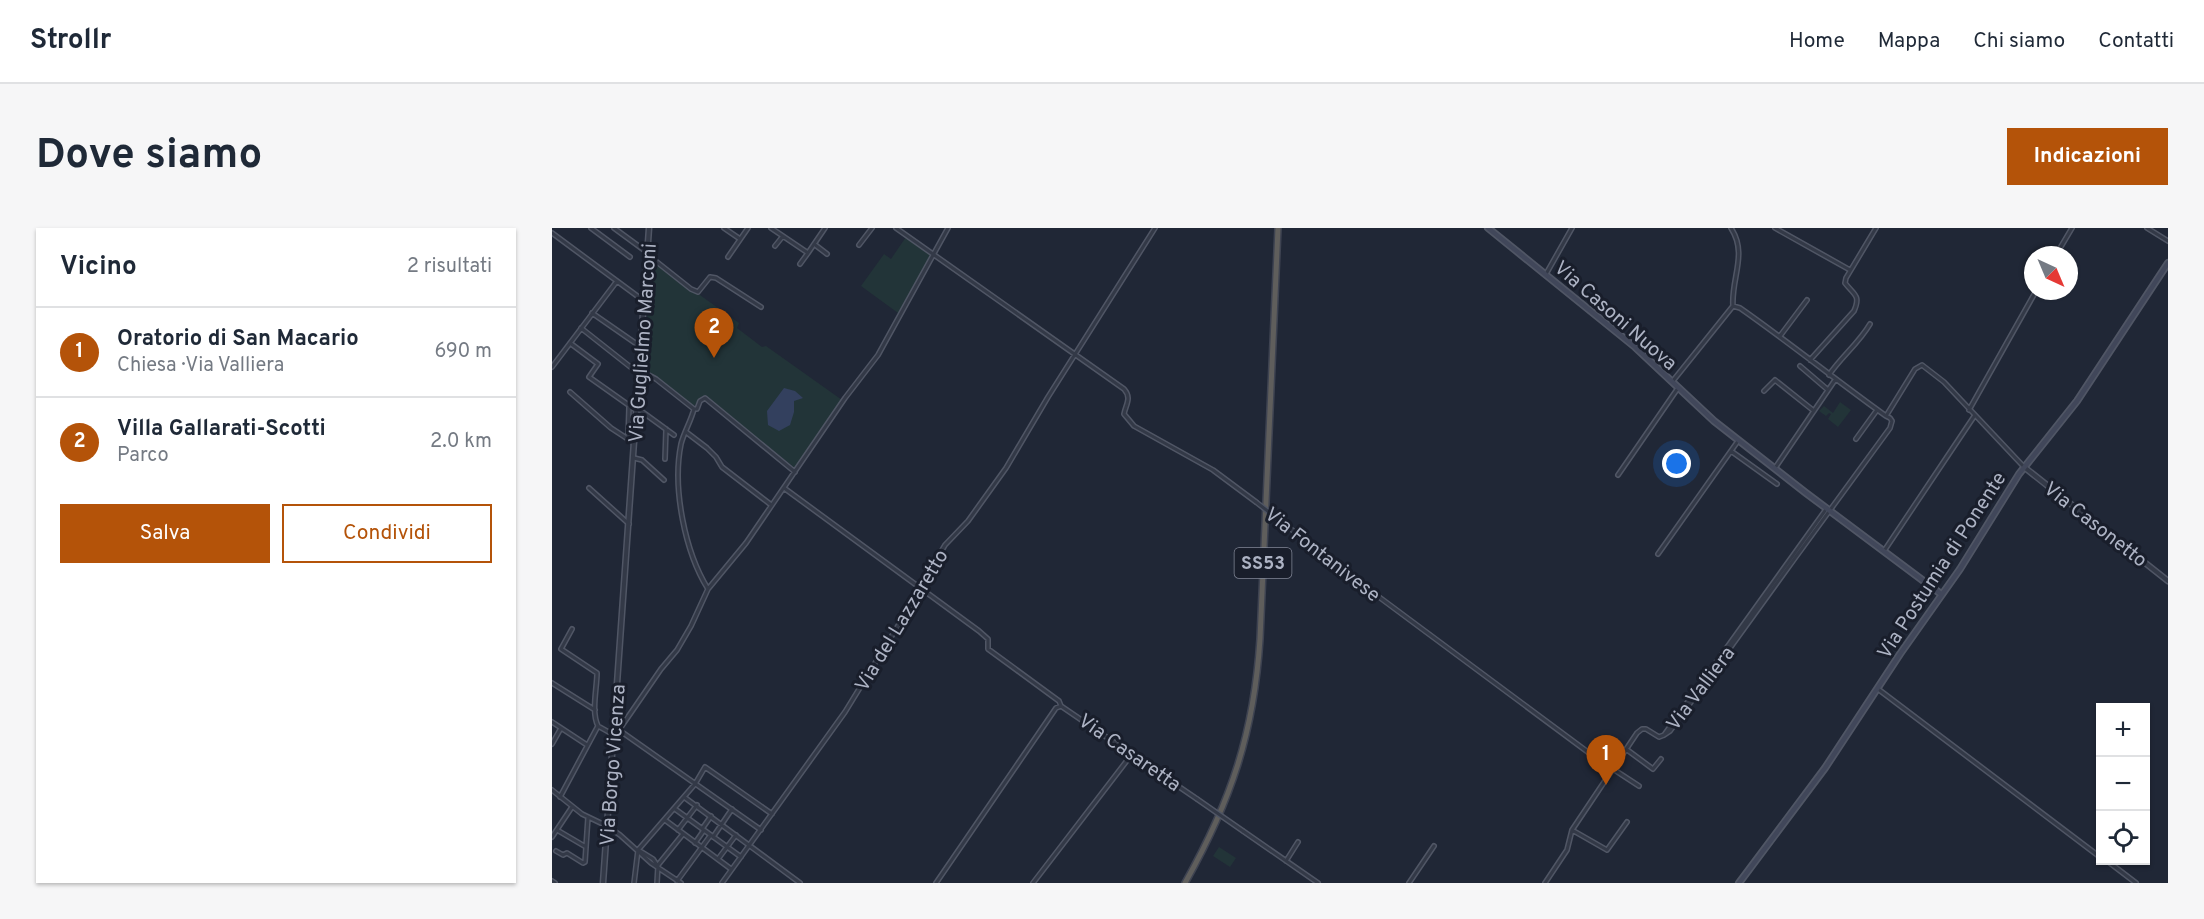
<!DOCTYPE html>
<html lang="it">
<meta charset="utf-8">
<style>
:root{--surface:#fff;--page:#f6f6f7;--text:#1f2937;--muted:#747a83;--line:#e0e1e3;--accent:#b45309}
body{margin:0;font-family:Overpass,sans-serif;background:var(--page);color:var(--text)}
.controls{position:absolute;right:18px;bottom:18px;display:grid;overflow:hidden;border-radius:0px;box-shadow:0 2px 4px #0004}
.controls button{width:54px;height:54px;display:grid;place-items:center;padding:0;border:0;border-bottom:2px solid var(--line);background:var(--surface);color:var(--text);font:30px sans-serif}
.compass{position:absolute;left:1472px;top:18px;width:54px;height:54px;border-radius:50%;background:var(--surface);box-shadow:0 2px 4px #0004;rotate:136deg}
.you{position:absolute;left:1125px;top:236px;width:21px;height:21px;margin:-15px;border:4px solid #fff;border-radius:50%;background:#1a73e8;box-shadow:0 0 0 9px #1a73e833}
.badge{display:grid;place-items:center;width:39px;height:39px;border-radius:50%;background:var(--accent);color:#fff;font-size:20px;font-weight:700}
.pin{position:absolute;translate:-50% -50px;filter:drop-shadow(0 2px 3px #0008)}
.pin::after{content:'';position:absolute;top:32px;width:21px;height:18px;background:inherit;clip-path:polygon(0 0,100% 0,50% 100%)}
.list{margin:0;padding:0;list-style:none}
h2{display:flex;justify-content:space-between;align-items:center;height:78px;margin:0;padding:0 24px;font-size:26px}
h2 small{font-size:20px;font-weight:400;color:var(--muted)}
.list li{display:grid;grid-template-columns:39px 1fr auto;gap:18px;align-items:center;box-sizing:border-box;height:90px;padding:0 24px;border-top:2px solid var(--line)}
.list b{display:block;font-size:22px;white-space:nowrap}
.list p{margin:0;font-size:20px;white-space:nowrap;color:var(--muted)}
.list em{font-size:20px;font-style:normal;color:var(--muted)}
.actions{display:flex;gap:12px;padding:18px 24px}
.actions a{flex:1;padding:14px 0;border:2px solid var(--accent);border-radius:0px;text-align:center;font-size:21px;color:var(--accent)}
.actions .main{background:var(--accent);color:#fff}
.icon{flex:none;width:33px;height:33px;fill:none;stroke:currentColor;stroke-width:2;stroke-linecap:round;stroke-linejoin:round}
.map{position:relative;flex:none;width:1616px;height:655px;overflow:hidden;border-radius:0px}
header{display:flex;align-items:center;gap:36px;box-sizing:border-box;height:84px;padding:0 30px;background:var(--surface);border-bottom:2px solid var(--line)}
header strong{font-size:28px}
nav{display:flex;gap:33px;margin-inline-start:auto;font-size:21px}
.intro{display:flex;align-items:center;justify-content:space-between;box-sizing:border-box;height:144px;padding:0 36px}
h1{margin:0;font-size:42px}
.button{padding:15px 27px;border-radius:0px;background:var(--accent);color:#fff;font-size:21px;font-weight:700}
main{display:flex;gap:36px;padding:0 36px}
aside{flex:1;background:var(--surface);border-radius:0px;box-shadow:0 2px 4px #0004}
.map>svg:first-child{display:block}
</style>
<header>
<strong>Strollr</strong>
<nav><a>Home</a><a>Mappa</a><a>Chi siamo</a><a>Contatti</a></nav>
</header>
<div class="intro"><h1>Dove siamo</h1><a class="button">Indicazioni</a></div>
<main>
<aside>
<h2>Vicino<small>2 risultati</small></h2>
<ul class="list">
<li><span class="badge">1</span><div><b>Oratorio di San Macario</b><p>Chiesa · Via Valliera</p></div><em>690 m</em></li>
<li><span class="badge">2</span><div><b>Villa Gallarati-Scotti</b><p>Parco</p></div><em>2.0 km</em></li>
</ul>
<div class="actions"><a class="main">Salva</a><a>Condividi</a></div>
</aside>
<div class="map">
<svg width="1616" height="655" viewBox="0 0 1616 655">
<rect width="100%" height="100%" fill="#202736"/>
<!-- green -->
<path fill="#223438" d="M354 9 376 24 378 29 349 86 346 85 309 58 332 26 339 31Z
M99 32 187 95 185 100 210 119 214 118 290 172 243 240 156 171 150 168 142 178 92 140Z
M1288 174 1299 182 1286 199 1276 191 1279 186 1277 185 1274 188 1267 183 1272 178 1281 185Z
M667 619 684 630 678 639 661 628Z"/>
<!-- water -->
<path fill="#33405e" d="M232 160 243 163 251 170 242 173V184L238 197 227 203 216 197 215 183Z"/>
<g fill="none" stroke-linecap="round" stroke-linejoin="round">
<defs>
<path id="minor" d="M39 0 78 29
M62 0 96 25
M172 0 188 11
M219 0 256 25 273 0
M344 0 572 161C580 170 574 176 572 186L582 198 661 242 704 274
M1179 0C1196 26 1179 50 1181 78
M1223 0 1298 42
M1595 0 1616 13
M0 5 92 73
M262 16 275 26
M307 17 320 0
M223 18 231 8
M96 27 139 61 146 64 158 49 164 50 209 79
M1504 27 1520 0
M176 29 196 0
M248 36 256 25
M994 46 1020 0
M40 85 89 119
M29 100 86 145
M1228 108 1255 72
M18 115 46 136 37 149 85 183
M1258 132 1302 83C1309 67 1302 67 1293 55L1294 50 1324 0
M1248 138 1276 162
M0 139 65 53
M87 142 104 151 142 181H145L148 173 153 170 243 244
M1277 147C1289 129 1307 115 1318 96
M1120 154 1181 78 1188 80C1238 115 1285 153 1334 188L1363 141 1370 137 1392 154 1472 239
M1212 163 1223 152 1262 183
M18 164 59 200 82 215
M85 180 122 207
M142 181C139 193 132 204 129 216 120 260 133 324 156 361
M1417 182 1484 63
M134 204 155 220 164 229 170 239 218 276
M1304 211 1325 182
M76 212 77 179
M1179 223 1225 256
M82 230 90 232 112 252
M113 231 114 201
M1223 240 1283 152
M1066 247 1126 160
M37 260 77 296
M232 260 427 403 436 411V421L507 473 509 478
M722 288 823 366 1060 542
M1332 323 1423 187
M1106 326 1186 213
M20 401 9 421 45 445C45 460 39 484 46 498
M0 455 43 482
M1326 461 1548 629
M0 494 35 517
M67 502 209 602
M62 503 67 502 109 441 125 422 139 398 156 361 194 315 293 170 326 127 396 0
M1112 507 1118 503 1243 330 1338 200 1340 193 1338 190 1334 188
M1112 507 1275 280
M0 516 9 500
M1074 521 1101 541 1109 531
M1061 541 1087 558
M0 562 30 586 55 598 68 607 99 635 129 655
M8 569 46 498 62 507
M132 569 248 655
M123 581 189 629
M113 592 179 641
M150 601 159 588
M5 602 34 619 36 589
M126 602 145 577
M1020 602 1055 622 1075 594
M691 603 766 655
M0 609 20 579
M161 609 180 581
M143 615 152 602
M4 623 11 627 15 625 31 635 33 634 34 619
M88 623 101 631 105 637
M166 631 184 607
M1554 632 1584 655
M734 633 746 614
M0 653 3 655
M125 653 158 608
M82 655 86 622 143 556 153 539 220 586
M105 655 106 637 131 606
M170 655 293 484 352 388 393 317 416 293 454 240 496 169 603 0
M384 655 504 480 509 478 645 571
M481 655 580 526
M857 655 882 618
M993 655 1015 622 1020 602 1026 593 1085 505 1090 501H1094L1107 509 1112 507"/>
<path id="tertiary" d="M1472 239 1616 353
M51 655 97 0"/>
<path id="secondary" d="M936 0 1083 119 1162 193 1254 265 1389 366
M1187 655 1273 540 1348 426 1408 341 1467 246 1525 173 1616 35"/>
<path id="trunk" d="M633 655C679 573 702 505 708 411L726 0"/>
</defs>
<!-- minor casing -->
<use href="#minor" stroke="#505665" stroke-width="6"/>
<!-- tertiary casing -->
<use href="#tertiary" stroke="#505665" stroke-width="7"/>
<!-- secondary casing -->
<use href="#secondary" stroke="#505665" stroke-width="8"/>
<!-- trunk casing -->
<use href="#trunk" stroke="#3e4351" stroke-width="8"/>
<!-- minor -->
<use href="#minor" stroke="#333947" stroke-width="3"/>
<!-- tertiary -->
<use href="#tertiary" stroke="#333947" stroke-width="4"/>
<!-- secondary -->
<use href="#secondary" stroke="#41475a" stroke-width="4.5"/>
<!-- trunk -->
<use href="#trunk" stroke="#5f5e5c" stroke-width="5"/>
<defs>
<path id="minor-bridge" d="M704 274 722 288
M645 571 691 603"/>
</defs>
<!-- minor-bridge casing -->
<use href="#minor-bridge" stroke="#505665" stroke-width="6" stroke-linecap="butt"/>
<!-- minor-bridge -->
<use href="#minor-bridge" stroke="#333947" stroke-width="3"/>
</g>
<g text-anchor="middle" stroke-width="6" stroke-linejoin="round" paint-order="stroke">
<!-- shield labels -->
<rect fill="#191e2b" stroke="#818696" stroke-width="1.5" x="682.5" y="320" width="57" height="30" rx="4.5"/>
<g font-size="18" font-weight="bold" fill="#adb3c4">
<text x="711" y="341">SS53</text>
</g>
<!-- street labels -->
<g font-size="20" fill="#adb3c4" stroke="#191e2b">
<text transform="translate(1064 87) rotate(41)" y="7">Via Casoni Nuova</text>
<text transform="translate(90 115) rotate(-86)" y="7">Via Guglielmo Marconi</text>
<text transform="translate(1544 296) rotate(38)" y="7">Via Casonetto</text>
<text transform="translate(771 326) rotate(38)" y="7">Via Fontanivese</text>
<text transform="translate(1389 337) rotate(-57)" y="7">Via Postumia di Ponente</text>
<text transform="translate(349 392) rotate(-59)" y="7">Via del Lazzaretto</text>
<text transform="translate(1148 460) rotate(-53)" y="7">Via Valliera</text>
<text transform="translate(578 524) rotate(35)" y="7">Via Casaretta</text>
<text transform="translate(60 537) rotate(-86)" y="7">Via Borgo Vicenza</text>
</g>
</g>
</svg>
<div class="controls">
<button>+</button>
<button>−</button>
<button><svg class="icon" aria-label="locate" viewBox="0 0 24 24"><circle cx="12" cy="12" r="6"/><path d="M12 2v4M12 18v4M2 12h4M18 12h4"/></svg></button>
</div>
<svg class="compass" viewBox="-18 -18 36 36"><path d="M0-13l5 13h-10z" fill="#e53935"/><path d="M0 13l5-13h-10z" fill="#747a83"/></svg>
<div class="you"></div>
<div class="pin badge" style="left:1054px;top:557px">1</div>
<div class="pin badge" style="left:162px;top:130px">2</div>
</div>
</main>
